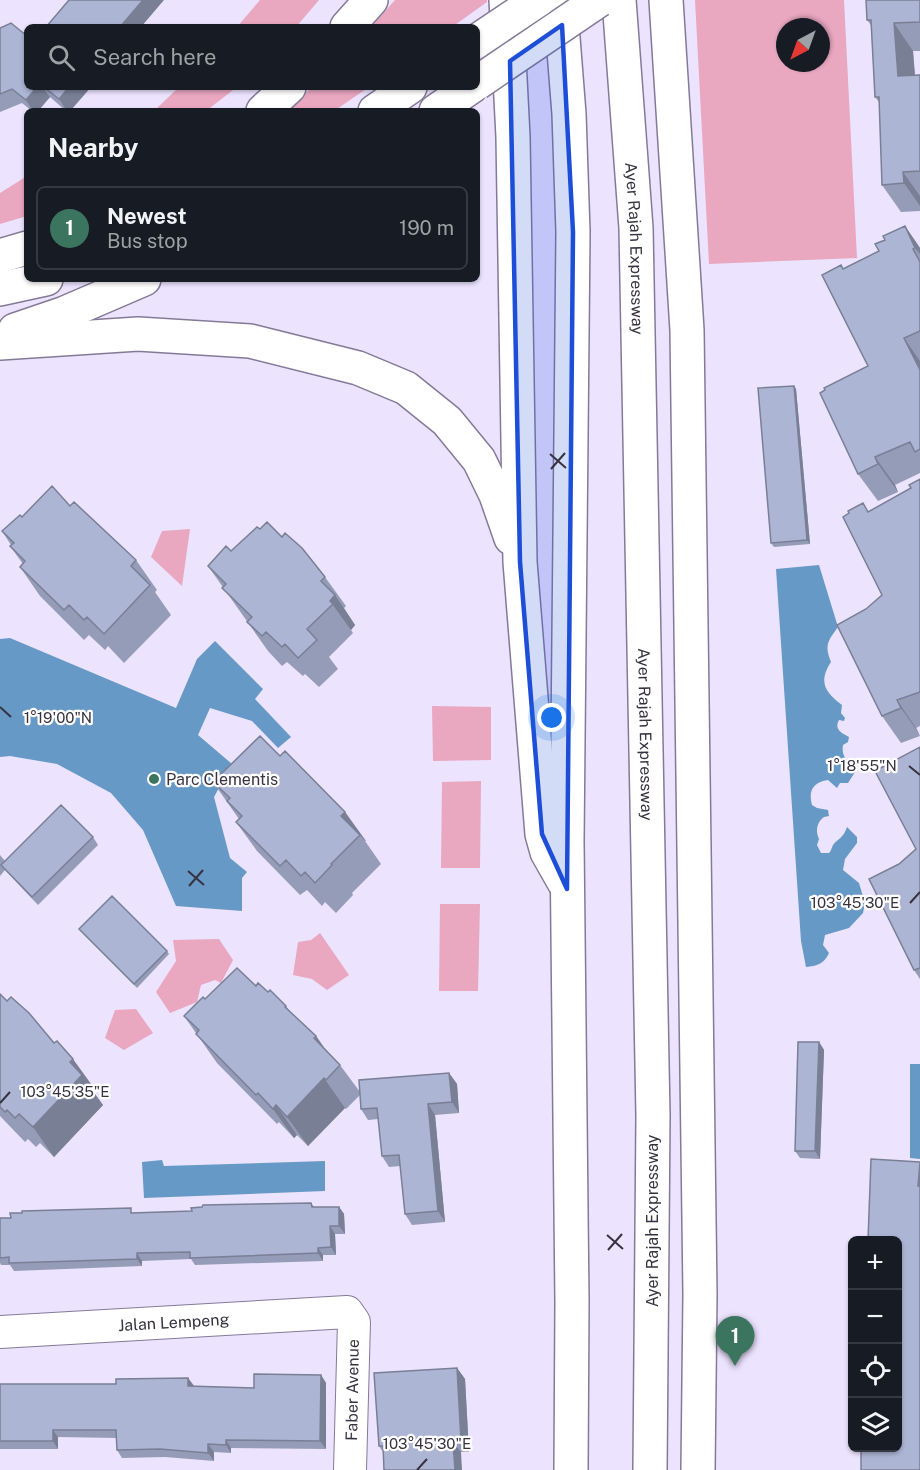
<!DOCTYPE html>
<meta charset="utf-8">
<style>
:root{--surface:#171b24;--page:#242831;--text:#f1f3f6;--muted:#9ea1a6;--line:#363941;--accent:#3b755f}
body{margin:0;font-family:"Public Sans",sans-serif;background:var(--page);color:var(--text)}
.controls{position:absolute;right:18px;bottom:18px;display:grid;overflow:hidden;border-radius:9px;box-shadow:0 2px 4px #0004}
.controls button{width:54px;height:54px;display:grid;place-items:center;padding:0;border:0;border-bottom:2px solid var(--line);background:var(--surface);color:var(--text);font:30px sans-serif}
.compass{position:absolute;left:776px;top:18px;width:54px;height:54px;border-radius:50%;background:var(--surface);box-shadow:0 2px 4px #0004;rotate:221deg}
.you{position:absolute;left:552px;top:718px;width:21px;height:21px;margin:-15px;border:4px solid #fff;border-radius:50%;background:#1a73e8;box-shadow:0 0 0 9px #1a73e833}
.badge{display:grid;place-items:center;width:39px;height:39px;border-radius:50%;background:var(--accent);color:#fff;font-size:20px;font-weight:700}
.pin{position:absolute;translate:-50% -50px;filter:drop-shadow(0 2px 3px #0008)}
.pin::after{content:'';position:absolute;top:32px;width:21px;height:18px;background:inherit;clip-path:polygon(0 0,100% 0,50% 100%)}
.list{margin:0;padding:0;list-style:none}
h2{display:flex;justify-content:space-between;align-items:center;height:78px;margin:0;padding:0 24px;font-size:26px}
h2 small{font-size:20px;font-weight:400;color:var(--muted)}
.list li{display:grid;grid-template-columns:39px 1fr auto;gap:18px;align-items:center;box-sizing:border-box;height:84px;margin:0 12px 12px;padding:0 12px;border:2px solid var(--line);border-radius:9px}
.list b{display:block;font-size:22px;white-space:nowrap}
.list p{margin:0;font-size:20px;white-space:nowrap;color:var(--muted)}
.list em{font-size:20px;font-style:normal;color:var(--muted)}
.icon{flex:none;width:33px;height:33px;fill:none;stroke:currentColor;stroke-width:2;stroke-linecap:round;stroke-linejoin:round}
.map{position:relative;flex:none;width:920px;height:1470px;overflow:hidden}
.search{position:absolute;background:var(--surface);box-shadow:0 2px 4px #0004;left:24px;top:24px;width:456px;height:66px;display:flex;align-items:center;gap:15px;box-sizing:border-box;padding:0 21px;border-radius:9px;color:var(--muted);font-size:22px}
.panel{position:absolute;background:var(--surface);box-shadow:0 2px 4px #0004;left:24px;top:108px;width:456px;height:174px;border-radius:9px}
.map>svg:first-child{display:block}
</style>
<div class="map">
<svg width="920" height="1470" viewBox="0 0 920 1470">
<rect width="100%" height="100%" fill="#ece3ff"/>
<!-- green -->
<path fill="#e9a7c0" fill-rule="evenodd" d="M260 0H319L296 27H237Z
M395 0H487V2L452 27H371Z
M695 0H844L857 258 709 264ZM785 27H821V63H785Z
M179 87H237L206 111H154Z
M312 87H369L334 111H287Z
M27 176V216L0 224V193Z
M190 529 182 586 151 557 162 531Z
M432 706 491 707V760L433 761Z
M481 781 480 868H441L442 782Z
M440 904H480L478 991H439Z
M320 933 349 975 327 990 312 979 293 975 298 942 311 940Z
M219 939 233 960 221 983 215 980 201 985 197 1002 170 1013 156 992 176 961 173 940Z
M136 1009 153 1033 124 1050 105 1038 115 1010Z"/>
<!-- water -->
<path fill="#6699c6" d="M819 565 838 627C828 641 824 645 831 662 818 682 825 692 842 705L841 713 845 718 844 721 839 720C834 729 841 733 849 737L848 742 843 745C841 757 848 762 857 769L848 783H840L837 788 828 780C813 782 808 791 812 805L817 808 828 810 829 816 824 817C817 822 815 831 819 839L817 845 821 853H829C831 851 832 847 833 845 838 838 843 839 847 827L857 837V843L845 859 843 870 859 883 865 903 863 913 849 928 825 935 823 945 829 953C824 964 817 966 806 967L801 941 776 569Z
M10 638 176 708 197 659 215 641 263 689 255 699 291 737 278 748 252 721 210 708 198 735 232 764 214 797 230 858 247 872 242 878V911L176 906 143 830 111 793 57 764 10 756 0 757V639Z
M910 1064H920V1159L910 1158Z
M162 1160 164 1166 325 1161V1191L144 1198 142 1162Z"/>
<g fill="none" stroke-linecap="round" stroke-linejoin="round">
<defs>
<g id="minor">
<path id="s1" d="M0 1332 347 1312 354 1322 350 1470"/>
</g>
<g id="highway">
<path d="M506 0 513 137 520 562 542 834 547 852 564 882"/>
<path d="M560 0 569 114 573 232 567 841 572 1302 571 1470"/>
<path id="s2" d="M619 0 636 228 653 1116 650 1470"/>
<path d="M666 0 687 330 700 1294 698 1470"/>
<path d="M347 27 371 0"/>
<path d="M263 111 289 87"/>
<path d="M375 111 410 87"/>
<path d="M436 111 471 87"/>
<path d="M0 256 27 248"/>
<path d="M0 289 46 279"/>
<path d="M15 330 65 313 144 279"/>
<path d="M0 343 138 334 250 341 358 368 406 388 447 421 479 460 496 495 511 538"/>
</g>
</defs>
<!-- minor casing -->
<use href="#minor" stroke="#847a98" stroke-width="34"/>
<!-- highway casing -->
<use href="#highway" stroke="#847a98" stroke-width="36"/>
<!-- minor -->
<use href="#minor" stroke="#fff" stroke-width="32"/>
<!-- highway -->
<use href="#highway" stroke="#fff" stroke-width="33"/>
<defs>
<path id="highway-bridge" d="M477 41 538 0
M477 83 599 0"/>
</defs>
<!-- highway-bridge casing -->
<use href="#highway-bridge" stroke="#847a98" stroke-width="36" stroke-linecap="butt"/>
<!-- highway-bridge -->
<use href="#highway-bridge" stroke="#fff" stroke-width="33"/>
</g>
<!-- wall -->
<path fill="#959cb7" d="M920 0V51H913L915 75H920V211L901 212 882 185 879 102 875 97 871 25 867 20Z
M0 28 27 87H91L70 111H66L50 97 38 111H32L22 103 0 112Z
M905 226 920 248V473L895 485 898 492 878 501 858 474 868 366 841 265 844 269 879 251Z
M794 386 796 389 810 544 774 547 771 543Z
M920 479V726L916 728 920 736 901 743 882 716 866 609 882 595 869 511 911 488Z
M70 506 136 560 157 590 155 592 171 615 124 663 108 646 105 650 89 635 84 640 40 596 20 567 23 564 10 546 11 545 2 531 22 517Z
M260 529 282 537 325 577 346 606 344 608 355 625 351 630 353 633 329 657 338 669 319 687 305 674 303 676 287 662 282 666 268 651 208 566 231 551Z
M920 747V979L914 970 899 864 916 849Z
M280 756 345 812 381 864 352 893 353 895 336 913 325 902 322 906 307 890 300 895 257 851 236 822 239 819 213 782Z
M93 837 98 845 38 905 5 870 0 876V855L5 861Z
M79 929 167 951 169 954 137 988Z
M256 986 268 992 286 1006 291 1013 316 1036 325 1049 340 1065 360 1092 449 1073 457 1084 459 1113 435 1115 445 1222 412 1225 405 1214 400 1166 389 1167 382 1156 378 1119 368 1120 361 1109 360 1095 346 1109 345 1108 308 1146 297 1135 294 1138 279 1122 277 1124 217 1063 184 1016 205 999Z
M0 994 54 1043 94 1088 92 1090 103 1105 54 1157 40 1143 36 1147 28 1139 25 1142 0 1116Z
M819 1042 824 1050 820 1159 800 1158 795 1151Z
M311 1203 314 1207H339L344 1214 345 1234H335L336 1255H323V1261L195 1265 191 1259 142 1261V1266L14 1271 10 1265H1L0 1263V1258L134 1213 192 1211Z
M457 1368 465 1379 469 1452H383L379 1446Z
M321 1375 326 1383V1449L231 1448V1453L214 1452V1461L165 1457 122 1458 117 1450V1438L58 1437V1449H0V1384H116L188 1378 194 1386 254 1388Z"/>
<!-- shaded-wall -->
<path fill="#797f95" d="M143 0H164L141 27H120Z
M894 23 913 51 917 104 898 76Z
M37 87H42L50 97 38 111H33L26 100Z
M69 87H91L70 111H67L59 99Z
M903 172 920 196V206L904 183Z
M905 226 920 248V254L915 248Z
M904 338 920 361V370Z
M794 386 796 389 810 544 807 540Z
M875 457 895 485 898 492 878 464Z
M335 595 355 625 351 630 330 601Z
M897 700 916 728 920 735 901 708Z
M345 812 366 841H365L360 835 341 816Z
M316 1036 336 1065 314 1038Z
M819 1042 824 1050 820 1159 815 1151Z
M73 1059 94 1088 92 1090 103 1105 54 1157 33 1127 70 1062Z
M449 1073 457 1084 459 1113 452 1102Z
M324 1078 345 1108 308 1146 287 1117Z
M428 1104 435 1115 445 1222 438 1211Z
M276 1105 297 1135 294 1138 273 1109Z
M920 1162V1189L918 1186Z
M339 1207 344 1214 345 1234 339 1226Z
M330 1226 335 1234 336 1255 331 1247Z
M318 1248 323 1255V1261L318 1253Z
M137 1253 142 1261V1266L137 1259Z
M457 1368 465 1379 469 1452 461 1441Z
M321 1375 326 1383V1449L320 1441Z
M188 1378 194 1386H188Z
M53 1430 58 1437V1449L53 1441Z
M226 1440 231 1448V1453L226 1445Z
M453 1442 461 1452 462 1470H455Z
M208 1444 214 1452V1461L208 1453Z"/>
<!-- building -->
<path fill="#adb5d5" stroke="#797f95" stroke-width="1.5" d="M69 0H143L120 27H46Z
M866 0H920V22L894 23 898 76 920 75V171L903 172 904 183 882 185 879 97H875L871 20H867Z
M11 23 27 36V87H37L26 100 12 89 0 94V28Z
M44 87H69L59 99Z
M905 226 915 248 913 249 920 262V331L904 338 920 370V449L915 452 910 442 875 457 878 464 858 474 820 393 825 390 824 388 868 366 822 275 841 265 843 269 879 251 875 244 885 240 883 236Z
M794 386 807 540 771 543 758 388Z
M920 479V692L897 700 901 708 882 716 837 625 866 609 882 595 843 517 849 513 848 511 863 503 868 512 911 488 909 485Z
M52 486 70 506 74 502 136 560 131 566 150 585 104 634 87 617 84 620 69 605 64 610 20 567 25 561 10 546 14 543 2 531 20 515 22 517Z
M267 522 282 537 285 533 302 548 325 577 321 581 335 595 330 601 333 604 307 629 317 640 298 658 285 644 282 647 266 632 262 636 247 622 252 617 222 588 226 584 208 566 226 546 231 551 257 527 260 529Z
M260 736 280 756 285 751 345 812 341 816 360 835 331 864 332 865 315 883 305 872 301 876 286 860 280 866 236 822 242 816 227 801 230 798 213 782Z
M920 747V968L914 970 869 879 899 864 916 849 875 771Z
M61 805 93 837 32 897 1 865Z
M112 896 167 951 134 984 79 929Z
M237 968 256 986 258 983 268 992 270 990 286 1006 285 1007 316 1036 314 1038 340 1065 326 1080 324 1078 287 1117 276 1105 273 1109 258 1093 256 1095 196 1034 199 1030 184 1016 203 997 205 999Z
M0 994 7 1001 11 997 29 1013 54 1043 57 1041 73 1059 70 1062 82 1075 33 1127 19 1114 15 1118 7 1110 5 1112 0 1107Z
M798 1042H819L815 1151H795Z
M449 1073 452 1102 428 1104 438 1211 405 1214 399 1155 382 1156 377 1108 361 1109 359 1080Z
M871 1159 920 1162 918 1186H920V1470H861V1448H897V1240H868Z
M311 1203 312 1207H339V1226H330L331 1247 318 1248V1253L190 1258V1252L137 1253V1259L9 1263V1257L0 1258V1218H11L10 1213H22V1211L131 1208V1213L192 1211 191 1208 202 1207 203 1205Z
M457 1368 461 1441 453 1442 455 1470H384L383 1446H379L374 1373Z
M254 1374 321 1375 320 1441 226 1440V1445L208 1444V1453L160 1449 117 1450 116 1430H53V1441H0V1384H116V1379L188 1378V1386L254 1388Z"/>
<!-- marked area -->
<path fill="#1d4ed8" fill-opacity="0.2" stroke="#1d4ed8" stroke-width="4.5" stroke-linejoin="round" d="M562 25 573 232 567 889 542 834 520 562 510 61Z"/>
<!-- ticks -->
<path fill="none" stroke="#37323f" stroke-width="2" d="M550 454 566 468M551 469 565 453M0 707 11 717M909 766 920 775M188 871 204 885M189 886 203 870M910 903 920 892M0 1103 10 1092M607 1235 623 1249M608 1250 622 1234M417 1470 427 1459"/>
<!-- markers -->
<circle fill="#3b755f" stroke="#fff" stroke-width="2" cx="154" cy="779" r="6"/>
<g text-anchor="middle" stroke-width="4.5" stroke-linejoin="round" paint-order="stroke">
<!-- street labels -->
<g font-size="16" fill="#37323f" stroke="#fff">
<text dy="6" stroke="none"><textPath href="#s2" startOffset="249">Ayer Rajah Expressway</textPath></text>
<text dy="6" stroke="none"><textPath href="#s2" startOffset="735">Ayer Rajah Expressway</textPath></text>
<text transform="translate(652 1221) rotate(-90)" y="6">Ayer Rajah Expressway</text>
<text dy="6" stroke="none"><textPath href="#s1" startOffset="174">Jalan Lempeng</textPath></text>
<text transform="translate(352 1390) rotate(-89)" y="6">Faber Avenue</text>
</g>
<!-- poi labels -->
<g font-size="16" fill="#37323f" stroke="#fff" text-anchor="start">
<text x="166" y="785">Parc Clementis</text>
</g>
</g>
<g font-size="15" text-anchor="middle" fill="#37323f" stroke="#fff" stroke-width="4.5" stroke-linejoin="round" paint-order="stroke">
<text x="58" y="723">1°19'00"N</text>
<text x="862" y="771">1°18'55"N</text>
<text x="855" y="908">103°45'30"E</text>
<text x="65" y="1097">103°45'35"E</text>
<text x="427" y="1449">103°45'30"E</text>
</g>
</svg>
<div class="controls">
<button>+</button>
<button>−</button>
<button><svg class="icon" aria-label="locate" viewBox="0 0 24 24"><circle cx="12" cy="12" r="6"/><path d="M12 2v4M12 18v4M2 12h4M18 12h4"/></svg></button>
<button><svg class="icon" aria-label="layers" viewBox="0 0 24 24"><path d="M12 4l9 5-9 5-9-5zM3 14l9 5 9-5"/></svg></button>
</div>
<svg class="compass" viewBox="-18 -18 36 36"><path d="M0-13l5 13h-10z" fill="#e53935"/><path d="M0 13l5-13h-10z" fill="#9ea1a6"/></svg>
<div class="you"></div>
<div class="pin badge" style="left:735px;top:1366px">1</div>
<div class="search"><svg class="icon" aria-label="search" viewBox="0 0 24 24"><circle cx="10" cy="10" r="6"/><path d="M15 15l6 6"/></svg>Search here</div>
<section class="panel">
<h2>Nearby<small></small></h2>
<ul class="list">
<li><span class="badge">1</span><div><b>Newest</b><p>Bus stop</p></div><em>190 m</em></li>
</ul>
</section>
</div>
